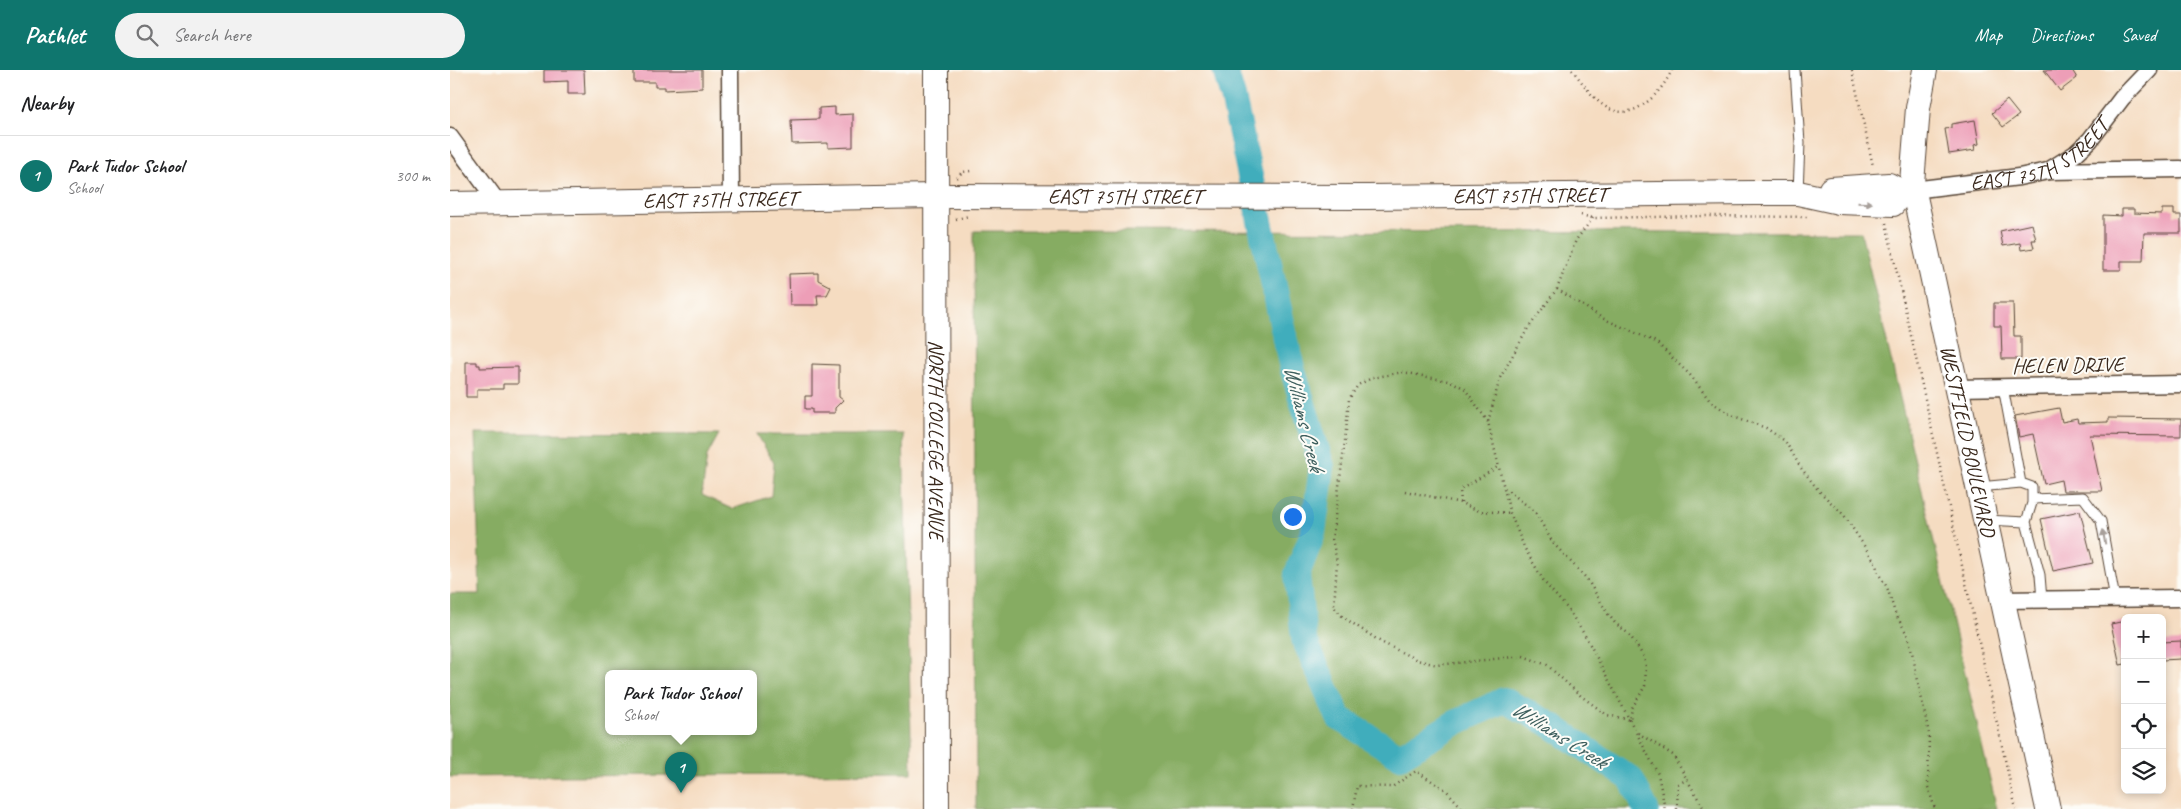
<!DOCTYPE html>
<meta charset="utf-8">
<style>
:root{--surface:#fff;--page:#f2f2f2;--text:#202124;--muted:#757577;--line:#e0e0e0;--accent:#0f766e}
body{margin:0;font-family:Caveat,sans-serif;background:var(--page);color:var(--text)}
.controls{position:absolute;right:15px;bottom:15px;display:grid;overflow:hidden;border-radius:8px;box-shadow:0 2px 8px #0003}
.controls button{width:45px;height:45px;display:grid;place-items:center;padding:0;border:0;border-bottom:1px solid var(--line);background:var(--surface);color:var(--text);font:25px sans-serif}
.you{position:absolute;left:842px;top:446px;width:18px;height:18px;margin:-12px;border:4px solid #fff;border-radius:50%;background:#1a73e8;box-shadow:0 0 0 8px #1a73e833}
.badge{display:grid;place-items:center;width:32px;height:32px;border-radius:50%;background:var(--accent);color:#fff;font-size:16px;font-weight:700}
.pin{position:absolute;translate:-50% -41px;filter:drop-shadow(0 1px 2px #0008)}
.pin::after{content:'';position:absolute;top:26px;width:18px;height:15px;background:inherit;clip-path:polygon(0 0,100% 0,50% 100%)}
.popup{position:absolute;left:155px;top:600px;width:152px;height:65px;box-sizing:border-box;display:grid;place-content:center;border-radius:8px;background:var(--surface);filter:drop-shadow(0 1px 4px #0005);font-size:16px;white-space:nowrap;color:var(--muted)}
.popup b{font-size:19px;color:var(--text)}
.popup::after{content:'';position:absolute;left:50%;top:100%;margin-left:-10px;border:10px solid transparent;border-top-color:var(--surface)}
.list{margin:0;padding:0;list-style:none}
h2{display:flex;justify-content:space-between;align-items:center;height:65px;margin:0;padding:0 20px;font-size:21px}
h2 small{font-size:16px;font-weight:400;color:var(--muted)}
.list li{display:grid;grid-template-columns:32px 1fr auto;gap:15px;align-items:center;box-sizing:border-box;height:80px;padding:0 20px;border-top:1px solid var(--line)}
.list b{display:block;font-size:19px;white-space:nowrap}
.list p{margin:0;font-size:16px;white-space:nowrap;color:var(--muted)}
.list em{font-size:16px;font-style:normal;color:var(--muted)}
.icon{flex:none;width:28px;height:28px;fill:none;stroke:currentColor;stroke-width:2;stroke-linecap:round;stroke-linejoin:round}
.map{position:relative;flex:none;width:1731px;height:739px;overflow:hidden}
header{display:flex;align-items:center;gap:30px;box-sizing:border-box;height:70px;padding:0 25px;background:var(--accent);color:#fff}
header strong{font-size:24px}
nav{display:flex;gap:28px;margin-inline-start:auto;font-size:18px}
.search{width:350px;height:45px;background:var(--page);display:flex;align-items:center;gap:12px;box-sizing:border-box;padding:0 18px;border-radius:28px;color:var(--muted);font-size:19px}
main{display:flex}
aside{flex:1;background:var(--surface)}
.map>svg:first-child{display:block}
</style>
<header>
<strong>Pathlet</strong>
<div class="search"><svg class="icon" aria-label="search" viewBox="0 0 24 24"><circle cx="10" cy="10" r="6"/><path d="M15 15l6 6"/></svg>Search here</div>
<nav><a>Map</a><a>Directions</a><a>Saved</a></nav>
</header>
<main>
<aside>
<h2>Nearby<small></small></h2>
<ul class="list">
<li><span class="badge">1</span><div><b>Park Tudor School</b><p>School</p></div><em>300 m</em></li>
</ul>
</aside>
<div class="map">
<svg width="1731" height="739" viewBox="0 0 1731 739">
<rect width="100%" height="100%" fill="#fdfcf7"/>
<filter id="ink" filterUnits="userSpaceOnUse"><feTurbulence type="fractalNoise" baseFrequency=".02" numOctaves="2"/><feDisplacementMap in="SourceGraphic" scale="10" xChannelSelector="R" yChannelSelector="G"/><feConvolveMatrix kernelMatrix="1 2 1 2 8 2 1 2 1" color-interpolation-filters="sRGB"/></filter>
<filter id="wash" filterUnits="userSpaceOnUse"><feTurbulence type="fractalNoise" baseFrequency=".0096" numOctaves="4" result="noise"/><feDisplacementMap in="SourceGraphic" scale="20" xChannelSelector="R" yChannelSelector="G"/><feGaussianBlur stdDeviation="1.12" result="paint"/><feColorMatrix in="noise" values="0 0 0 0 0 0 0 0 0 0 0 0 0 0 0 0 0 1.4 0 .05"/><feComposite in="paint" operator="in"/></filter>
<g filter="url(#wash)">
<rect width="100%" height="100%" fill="#f5dcc1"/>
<!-- forest -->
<path fill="#86ac62" stroke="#606b40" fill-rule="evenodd" d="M524 161 1411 162 1547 739H526Z
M25 363 269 364 257 386 252 425 282 439 321 426 324 393 307 364H453L462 703 0 707V524H30ZM158 604H304V662H158Z"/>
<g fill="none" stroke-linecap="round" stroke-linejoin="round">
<!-- river -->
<path stroke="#3fadbc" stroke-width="26" d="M775 0 783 27 841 294 872 397 863 463 847 504 854 569 889 648 950 686 1005 653 1054 630 1096 652 1181 709 1196 739"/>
</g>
<g id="blocks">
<!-- building -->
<path fill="#ed9eb7" d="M94 0H134L135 24H118V11L94 12Z
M184 0H252V18L215 20V17H205V12H184Z
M1594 0H1622L1627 8 1610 21Z
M1557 30 1569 45 1553 57 1542 43Z
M385 37V45L403 44V77L378 78V73L342 74 341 50 369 49V38Z
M1525 50 1529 74 1524 75 1525 80 1499 84 1495 59 1501 58V54Z
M1672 139H1684V143L1712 144V139H1724V145H1731V163H1694L1693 191H1671V200H1653V145L1672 146Z
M1582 154 1586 170H1582L1584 178 1571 180 1570 173 1553 176 1550 161Z
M368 203V210L381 217 377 225H367L368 235H340L339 204Z
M1544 233H1563L1564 266H1571V289H1552L1551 256H1544Z
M16 292H27V295H30V298L68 297V314H53V319H27V327H16Z
M362 294 389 295V327L393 330 385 338V343H362V339H355V326H362Z
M1609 338 1612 352 1627 349 1628 353 1658 352V348L1731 349V366L1640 365 1652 421H1613L1611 410 1594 414 1583 364 1569 367 1565 346Z
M1630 441 1643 493 1603 501 1591 449Z
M1675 551V594L1670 595 1661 554Z
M1731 571V589L1712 590V572Z"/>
</g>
</g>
<g filter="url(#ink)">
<use href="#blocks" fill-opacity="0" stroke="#574536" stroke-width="1"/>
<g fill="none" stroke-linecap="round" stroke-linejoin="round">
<defs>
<path id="lane" d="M1345 0 1350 73 1348 122
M1553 317 1571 413
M1529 417 1571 413 1582 417V433L1576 452
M1582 429 1633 427 1651 451 1665 529
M1536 450 1576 452 1590 505 1592 530"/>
<g id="street">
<path d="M280 0 281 131"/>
<path d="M0 67 49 134"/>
<path d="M1598 101 1731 99"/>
<path id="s1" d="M1463 120 1569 107 1598 101 1625 84 1640 70 1672 28 1699 0"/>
<path d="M1507 318 1731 314"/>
<path d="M1552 530 1731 528"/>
</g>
<g id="secondary">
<path id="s2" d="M486 0 487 739"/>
<path id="s3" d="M1475 0 1468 38 1462 113 1598 739"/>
<path d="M1381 119 1439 115 1452 122"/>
<path id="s4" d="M0 134 486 126 917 127 1303 123H1348L1389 132 1443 134 1452 122 1463 120"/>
</g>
</defs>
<!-- lane casing -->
<use href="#lane" stroke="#574536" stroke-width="11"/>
<!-- street casing -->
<use href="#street" stroke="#574536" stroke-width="19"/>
<!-- secondary casing -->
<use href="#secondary" stroke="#574536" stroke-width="26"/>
<!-- path -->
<path stroke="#574536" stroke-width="2.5" stroke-dasharray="1 4" stroke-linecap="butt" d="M1122 0C1132 11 1141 27 1153 35 1181 56 1211 24 1222 0
M1402 0 1423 96
M507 108 512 102 521 101
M1131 145 1143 148 1258 146 1360 147
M1143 148 1126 170 1107 219 1077 260 1050 308 1038 352 1060 443 1075 479 1095 513 1117 538 1136 567 1208 704 1215 739
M506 149 519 146
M1436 153 1566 739
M1107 219 1152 248 1206 272 1240 305 1260 331 1281 345 1316 358 1335 371 1351 398 1369 421 1394 445 1426 494 1428 503 1437 517 1445 543 1458 566 1462 582 1479 664 1478 717 1485 739
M1038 352 1015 319 1003 312 953 302 922 308 908 315 899 329 895 371 882 469 887 492 884 537 893 547 931 572 967 590 987 595 1073 586 1097 595 1131 626 1157 645 1180 650 1182 638 1195 616 1196 597 1194 587 1179 564 1165 553 1158 544 1137 509 1103 473 1085 442 1055 418
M955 421 1011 433 1029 441 1060 443
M1011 433 1010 420 1049 396
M1188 663 1223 685 1254 739
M903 739 907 716 942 717 966 701 996 720 1013 739
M1227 739 1228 714 1238 709"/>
<!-- lane -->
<use href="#lane" stroke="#fff" stroke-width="9"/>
<!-- street -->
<use href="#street" stroke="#fff" stroke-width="16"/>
<!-- secondary -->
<use href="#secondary" stroke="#fff" stroke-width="24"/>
</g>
<!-- one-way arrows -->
<defs><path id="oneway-solid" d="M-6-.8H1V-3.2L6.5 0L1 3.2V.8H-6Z" transform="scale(1.25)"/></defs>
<g fill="#a79f9a">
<use href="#oneway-solid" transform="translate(1415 133) rotate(2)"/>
<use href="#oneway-solid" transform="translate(1654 467) rotate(-100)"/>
</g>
</g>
<g text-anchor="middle" stroke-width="4" stroke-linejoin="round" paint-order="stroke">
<!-- street labels -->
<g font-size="21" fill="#3b2a1e" stroke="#fdfcf7">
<text dy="7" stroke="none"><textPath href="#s1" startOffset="135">EAST 75TH STREET</textPath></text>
<text dy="7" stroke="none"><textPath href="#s4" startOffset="1080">EAST 75TH STREET</textPath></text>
<text dy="7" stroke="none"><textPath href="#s4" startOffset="675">EAST 75TH STREET</textPath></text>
<text dy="7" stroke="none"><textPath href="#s4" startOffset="270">EAST 75TH STREET</textPath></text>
<text transform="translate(1618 295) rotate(-1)" y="7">HELEN DRIVE</text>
<text dy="7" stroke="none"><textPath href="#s2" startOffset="370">NORTH COLLEGE AVENUE</textPath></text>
<text dy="7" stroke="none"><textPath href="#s3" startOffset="378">WESTFIELD BOULEVARD</textPath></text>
</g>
<!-- water labels -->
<g font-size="22" font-style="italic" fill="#3d5e5d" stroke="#fdfcf7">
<text transform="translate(855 348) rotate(76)" y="8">Williams Creek</text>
<text transform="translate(1110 664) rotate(32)" y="8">Williams Creek</text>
</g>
</g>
</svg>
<div class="controls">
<button>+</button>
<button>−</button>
<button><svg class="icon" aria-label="locate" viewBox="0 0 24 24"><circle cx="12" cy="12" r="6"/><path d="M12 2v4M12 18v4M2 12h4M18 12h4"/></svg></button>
<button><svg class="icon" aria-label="layers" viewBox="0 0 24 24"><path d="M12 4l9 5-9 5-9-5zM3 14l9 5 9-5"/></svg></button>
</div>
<div class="you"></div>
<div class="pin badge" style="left:231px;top:723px">1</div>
<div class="popup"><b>Park Tudor School</b>School</div>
</div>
</main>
